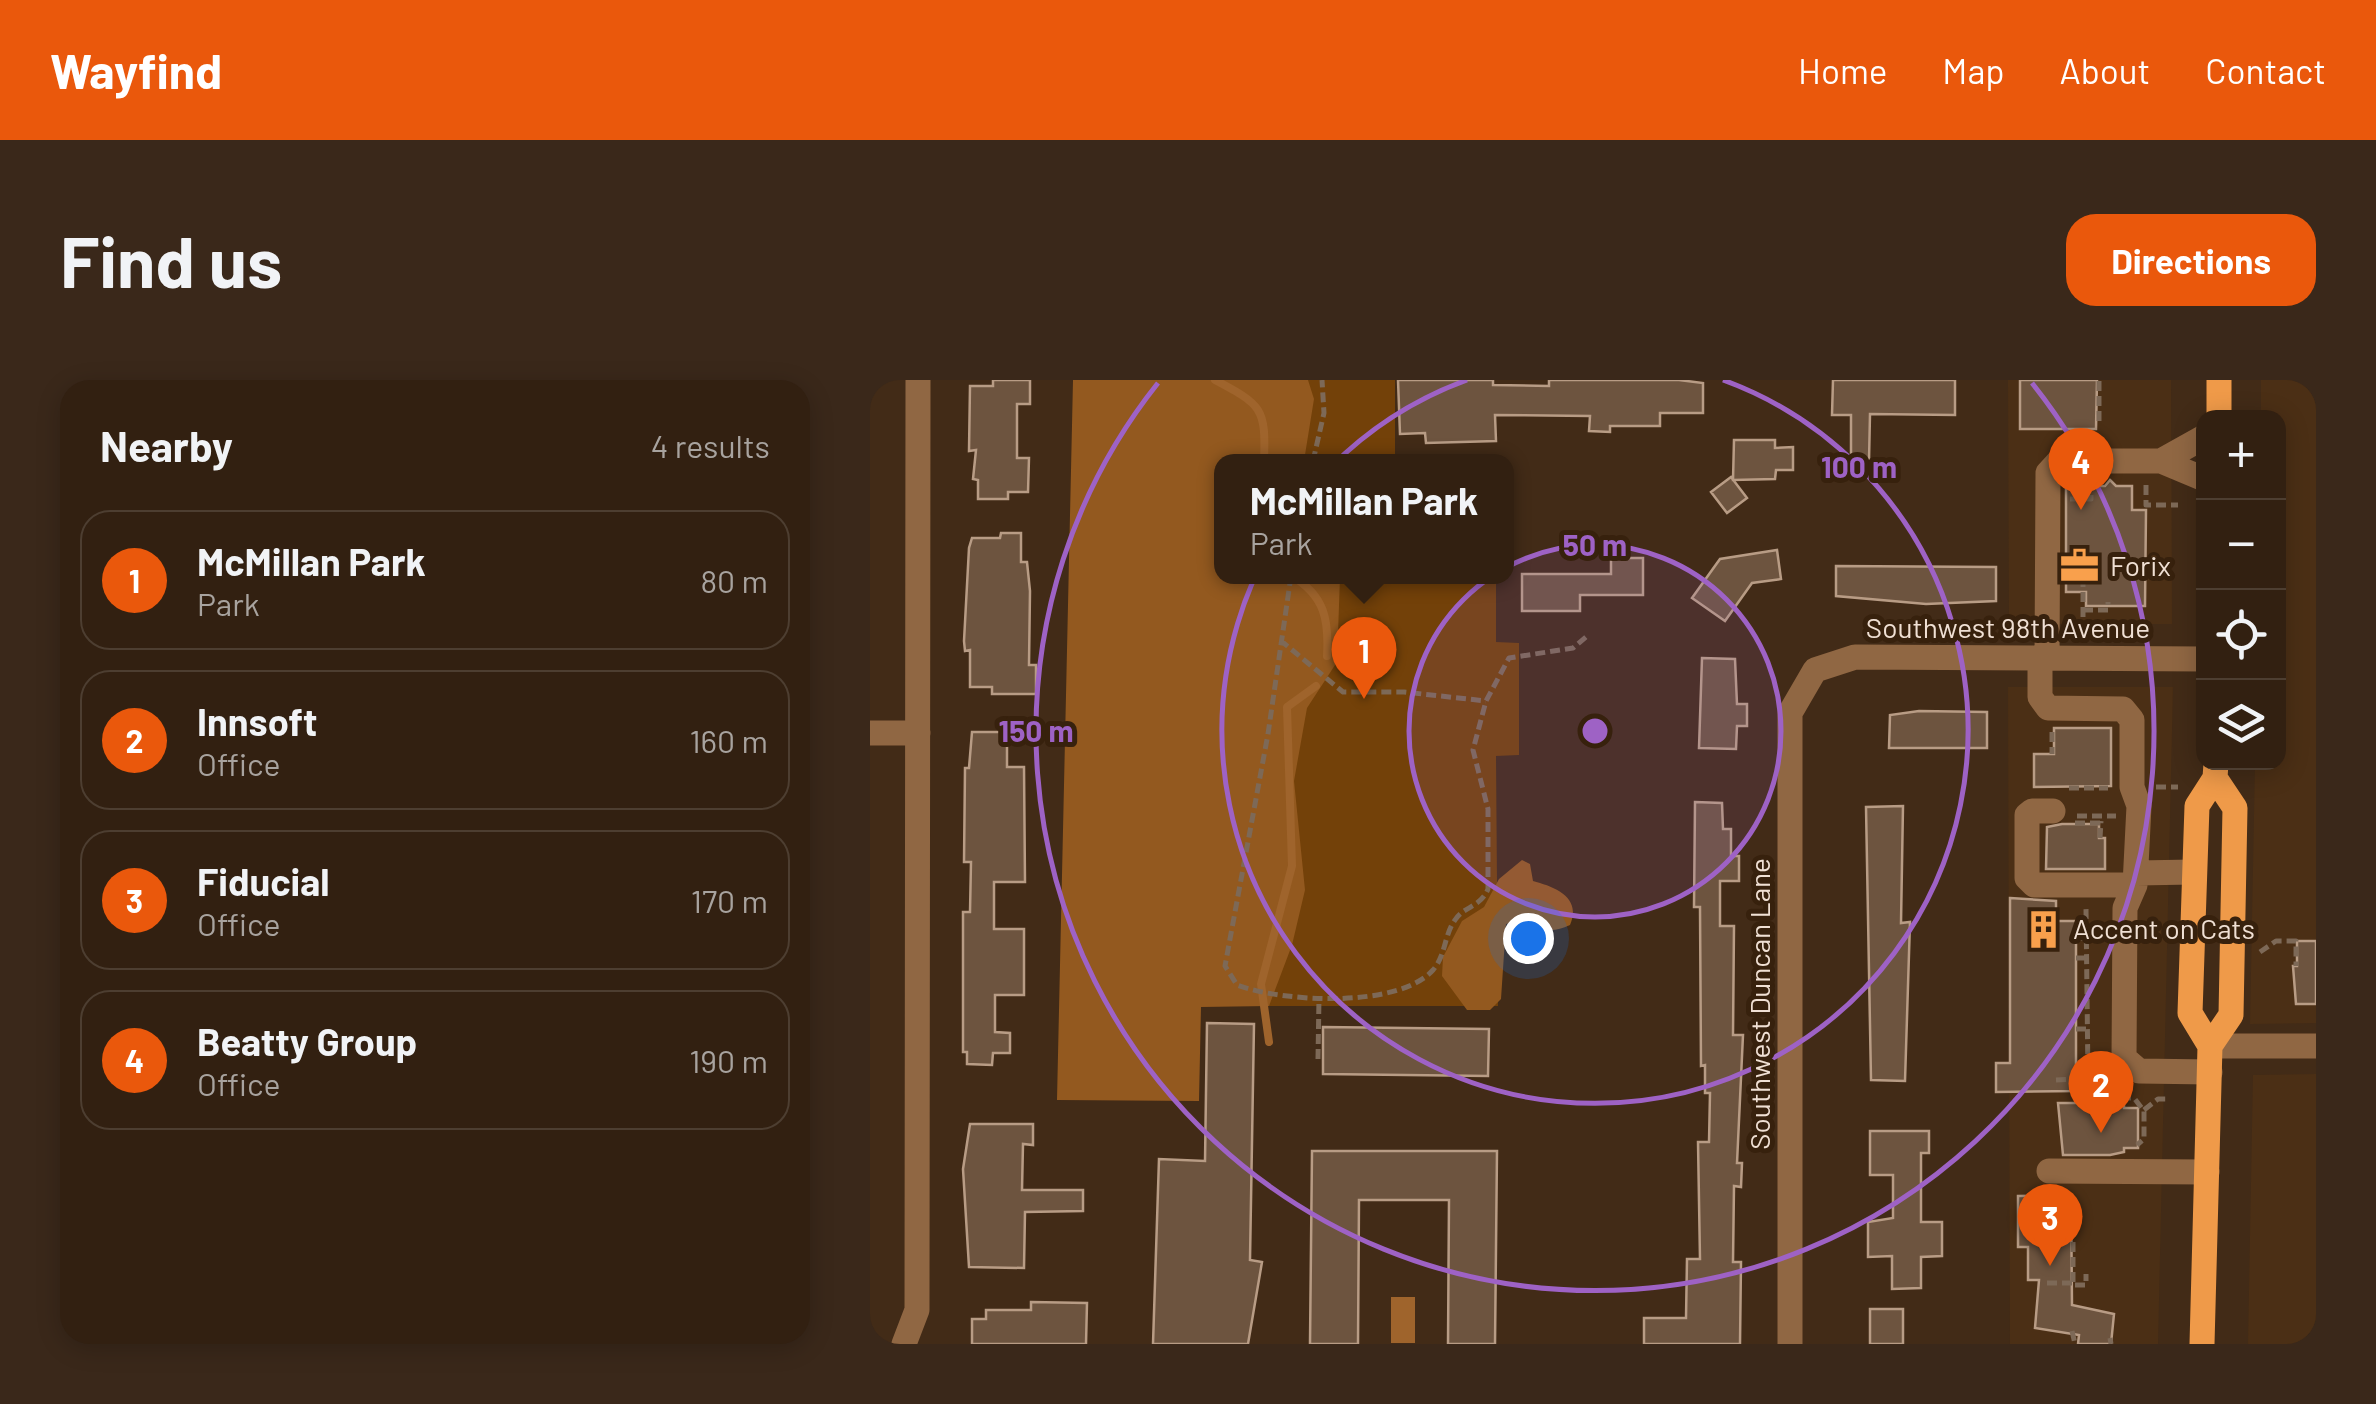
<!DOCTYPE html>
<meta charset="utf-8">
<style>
:root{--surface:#322011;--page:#3a281a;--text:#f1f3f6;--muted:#a8a39f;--line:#4d3e31;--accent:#ea580c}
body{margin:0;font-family:Barlow,sans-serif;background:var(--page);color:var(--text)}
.controls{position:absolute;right:30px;top:30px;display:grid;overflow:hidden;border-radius:20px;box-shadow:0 5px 25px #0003}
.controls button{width:90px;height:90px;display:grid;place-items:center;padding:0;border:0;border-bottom:2px solid var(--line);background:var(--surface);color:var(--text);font:50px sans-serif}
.you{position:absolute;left:658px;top:558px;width:35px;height:35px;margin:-25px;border:8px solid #fff;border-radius:50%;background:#1a73e8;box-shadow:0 0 0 15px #1a73e833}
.badge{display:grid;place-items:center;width:65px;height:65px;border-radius:50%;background:var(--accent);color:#fff;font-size:32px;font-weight:700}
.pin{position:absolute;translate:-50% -82px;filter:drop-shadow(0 2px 5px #0008)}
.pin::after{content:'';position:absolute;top:52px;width:35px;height:30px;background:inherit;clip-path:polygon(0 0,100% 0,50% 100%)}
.popup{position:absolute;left:344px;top:74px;width:300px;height:130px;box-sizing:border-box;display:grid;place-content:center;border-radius:20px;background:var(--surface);filter:drop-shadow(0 2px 8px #0005);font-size:32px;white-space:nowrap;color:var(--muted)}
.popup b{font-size:38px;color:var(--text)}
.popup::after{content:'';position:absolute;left:50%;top:100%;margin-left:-20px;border:20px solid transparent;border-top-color:var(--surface)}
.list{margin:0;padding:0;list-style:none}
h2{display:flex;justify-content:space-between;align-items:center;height:130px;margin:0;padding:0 40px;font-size:42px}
h2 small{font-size:32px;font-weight:400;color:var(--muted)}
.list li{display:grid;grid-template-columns:65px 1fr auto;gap:30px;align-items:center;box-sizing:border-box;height:140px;margin:0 20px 20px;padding:0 20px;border:2px solid var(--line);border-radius:30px}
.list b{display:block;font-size:38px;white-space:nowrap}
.list p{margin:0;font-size:32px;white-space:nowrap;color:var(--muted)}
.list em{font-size:32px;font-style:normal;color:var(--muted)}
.icon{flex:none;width:55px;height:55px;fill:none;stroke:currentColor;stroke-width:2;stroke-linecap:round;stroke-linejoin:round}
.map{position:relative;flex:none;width:1446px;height:964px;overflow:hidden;border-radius:30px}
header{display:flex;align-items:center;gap:60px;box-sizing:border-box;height:140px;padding:0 50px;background:var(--accent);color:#fff}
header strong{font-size:48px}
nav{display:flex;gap:55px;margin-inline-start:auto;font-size:35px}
.intro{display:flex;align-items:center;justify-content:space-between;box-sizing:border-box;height:240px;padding:0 60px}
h1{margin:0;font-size:70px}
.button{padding:25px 45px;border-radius:30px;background:var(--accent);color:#fff;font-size:35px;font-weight:700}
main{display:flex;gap:60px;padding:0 60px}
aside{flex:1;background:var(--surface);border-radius:30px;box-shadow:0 5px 25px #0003}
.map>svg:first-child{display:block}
</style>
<header>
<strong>Wayfind</strong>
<nav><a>Home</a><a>Map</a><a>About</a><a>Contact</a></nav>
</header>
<div class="intro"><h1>Find us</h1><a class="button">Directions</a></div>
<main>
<aside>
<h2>Nearby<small>4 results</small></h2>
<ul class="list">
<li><span class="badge">1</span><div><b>McMillan Park</b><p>Park</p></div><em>80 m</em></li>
<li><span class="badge">2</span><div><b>Innsoft</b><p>Office</p></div><em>160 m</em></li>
<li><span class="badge">3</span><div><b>Fiducial</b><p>Office</p></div><em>170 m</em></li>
<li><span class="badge">4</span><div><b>Beatty Group</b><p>Office</p></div><em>190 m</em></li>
</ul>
</aside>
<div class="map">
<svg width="1446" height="964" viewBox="0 0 1446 964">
<rect width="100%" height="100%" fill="#422b17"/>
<!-- built -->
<path fill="#4b2f15" d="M1138 0H1301L1302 244H1139Z
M1391 0H1446V643L1380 644 1385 383 1408 382V38L1391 37Z
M1138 307H1303L1288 964H1140Z
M1446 694V964H1378L1383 695Z"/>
<!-- green -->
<path fill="#734109" d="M203 0H525V81H352V196L626 197V262L649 263V375L626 376 628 626H331Z"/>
<!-- forest -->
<path fill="#93591f" d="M203 0H438L444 19 434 81H352V196L470 197 467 282 437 328 424 401 435 510 422 565 399 626 331 627 329 721 187 720Z
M652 480 660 484 663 501C685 507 712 517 700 545 681 554 671 550 653 540L636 544 631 619 620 630H597L572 596 573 577 592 541 614 527 629 499Z"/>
<!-- water -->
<path fill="#9f642c" d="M521 917H545V963H521Z"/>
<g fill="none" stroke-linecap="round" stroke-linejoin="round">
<!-- stream -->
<path stroke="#9f642c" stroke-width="8" d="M345 0C392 25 396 28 394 81
M422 196C455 216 459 240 457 276
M399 662 391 604 422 486 417 327 446 306"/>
</g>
<!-- building -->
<path fill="#6d543f" stroke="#b89c85" stroke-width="2.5" d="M123 0H160V24H147V78H159L158 112H138V119H108V100L103 99 106 70 99 71 100 6H123Z
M528 0H623V5L679 6V0H809L833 3V33H790V46H740V52L719 51 720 36 625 35 626 61 556 63 555 53 530 54Z
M963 0H1085V35L1000 34 999 81H981V35H962Z
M1150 0H1227L1226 49H1150Z
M864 60H905V68L923 67V90H906L905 99 863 100Z
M861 97 877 118 857 133 841 112Z
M1240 100 1246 106H1262V130H1276L1275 226H1216V212H1196V106H1235Z
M131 153H151V182H157L160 211 159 285H166V314H122V307H100V270L95 271 94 261 99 168 102 158H130Z
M907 170 911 199 882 203 855 241 822 218 850 179Z
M741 178H773V215H710V231H652V194H741Z
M966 186 1126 187V221L1056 224 966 216Z
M832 278 865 279 867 324H877V346H867L866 369 829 368Z
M1049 331 1117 332V368H1019L1020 335Z
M1184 348H1241V406L1164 407V374H1184Z
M102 352H131V362H137V387H154L155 502H124V549H154V615H125V652L140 653V673H123L122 685 97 684V672H93V532H100L101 482H94L95 388H99Z
M825 422 852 423 853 449H861V476H869V501H850V546H864L863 655H873L867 783H872L871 807 864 806 863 882H871L870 964H774V938H816L817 879H830L828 762H839L840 713H835V685L831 686 830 527H824Z
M1033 426 1031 543 1040 542 1035 701 1001 700 996 427Z
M1192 444H1229V458H1235V489H1176L1177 447Z
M1140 518 1186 521V541H1206V711L1126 712V683H1140Z
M1427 561H1446V624H1426L1423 586H1427Z
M337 643 384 644 380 880 392 882 378 964H283L289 779 335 781Z
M453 647 619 649 618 696 453 694Z
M1188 723H1254V728H1268V768H1254V772L1240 775H1193Z
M100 744H163V765L153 764 152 810H213V831L155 832 154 888 99 887 93 789Z
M1000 751H1059V773H1051V842H1072V876L1051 877V908L1022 909V876L998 877V842L1023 838V795H1000Z
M442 771H627L625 964H578L579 820H489L488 964H440Z
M1201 815 1202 925 1244 934 1241 964H1208L1209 955 1165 948 1169 900H1158V867H1148V816Z
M161 922 217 923 216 964H102V939H116V930H161Z
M1000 929H1033V964H1000Z"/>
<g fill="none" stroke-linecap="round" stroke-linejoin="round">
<!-- path -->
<path stroke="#7d6957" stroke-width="5" stroke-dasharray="10 5" stroke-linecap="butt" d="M1229 41V0
M443 81 454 33 452 0
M1276 105V125H1308
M1200 119H1221V105
M1200 195H1213V247
M421 196 398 354 355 586 367 605C412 622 528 629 563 590 576 575 574 555 585 540 594 526 611 527 618 509V429L603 370 616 321 639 278 703 268 716 257
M1213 230H1238V222
M410 260 473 312H534L616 321
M1182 352V374
M1286 407H1308
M1199 408H1238
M1207 436H1246
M1205 443H1230
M1230 458 1231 441
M1206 558H1218
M1390 572 1406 561H1426V586
M1206 578H1218
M1206 649H1218
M448 679 449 618
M1186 700 1205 699 1210 704 1218 698 1216 529
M1213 723V716L1264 718 1274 731V759L1267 765
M1274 730 1288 719H1300
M1196 854H1203V905H1216V894
M1177 903H1203
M1202 951 1205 964
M1240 958 1241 964"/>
<!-- minor -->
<path stroke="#906743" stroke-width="25" d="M1291 81 1334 57
M1170 278V317L1178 328 1253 329 1262 340V407L1269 426 1265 505 1255 528 1254 678 1269 691 1340 692
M1177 278 1178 93 1189 81H1291L1334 99
M0 353H48
M1183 431H1162L1157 435V498L1164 505H1265
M1267 493 1323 492
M1340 666H1446
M1179 791 1337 792
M34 964 47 930 48 0
M920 964V333L945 290 985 277 1334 279"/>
<!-- major -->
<path stroke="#ef9a49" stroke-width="25" d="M1349 0V38
M1340 666 1320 633 1327 426 1345 398 1346 383
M1332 964 1340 666 1361 635 1365 428 1345 398"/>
</g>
<!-- distance rings -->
<circle cx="725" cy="351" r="186" fill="#9e62c5" fill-opacity=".12"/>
<g fill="none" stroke="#9e62c5" stroke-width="5">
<circle cx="725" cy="351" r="186"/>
<path d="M853 0A373 373 0 1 1 597 0"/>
<path d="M1162 3A559 559 0 1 1 288 3"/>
</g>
<!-- icons -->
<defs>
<symbol id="office-bare" viewBox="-9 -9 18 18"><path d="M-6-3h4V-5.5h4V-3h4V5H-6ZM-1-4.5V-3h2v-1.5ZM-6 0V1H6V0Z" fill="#f9a04c" stroke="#37210d" stroke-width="2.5" paint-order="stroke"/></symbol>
<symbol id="building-bare" viewBox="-9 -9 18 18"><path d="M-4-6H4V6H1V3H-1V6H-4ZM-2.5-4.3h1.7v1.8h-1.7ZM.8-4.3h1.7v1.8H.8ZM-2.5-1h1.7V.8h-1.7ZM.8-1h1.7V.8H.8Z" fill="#f9a04c" stroke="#37210d" stroke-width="2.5" paint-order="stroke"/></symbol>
</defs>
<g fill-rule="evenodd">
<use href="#office-bare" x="1182" y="158" width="55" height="55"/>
<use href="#building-bare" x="1146" y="522" width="55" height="55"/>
</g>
<g text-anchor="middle" stroke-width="10" stroke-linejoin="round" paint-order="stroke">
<!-- poi labels -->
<g font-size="28" fill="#f0e0d4" stroke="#37210d" text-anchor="start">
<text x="1240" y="196">Forix</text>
<text x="1203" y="559">Accent on Cats</text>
</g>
<!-- street labels -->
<g font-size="28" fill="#f0e0d4" stroke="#37210d">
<text x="1138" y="258">Southwest 98th Avenue</text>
<text transform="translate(890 624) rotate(-90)" y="10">Southwest Duncan Lane</text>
</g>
</g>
<circle cx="725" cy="351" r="15" fill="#9e62c5" stroke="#37210d" stroke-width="5"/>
<g font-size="30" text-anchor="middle" font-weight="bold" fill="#9e62c5" stroke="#37210d" stroke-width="10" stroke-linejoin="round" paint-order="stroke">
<text x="989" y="98">100 m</text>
<text x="725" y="176">50 m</text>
<text x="166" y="362">150 m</text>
</g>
</svg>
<div class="controls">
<button>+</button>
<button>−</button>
<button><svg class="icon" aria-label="locate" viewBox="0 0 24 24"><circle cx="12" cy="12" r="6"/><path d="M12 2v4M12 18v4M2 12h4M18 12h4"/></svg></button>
<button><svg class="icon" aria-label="layers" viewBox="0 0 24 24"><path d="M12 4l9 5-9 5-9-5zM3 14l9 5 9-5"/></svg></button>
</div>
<div class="you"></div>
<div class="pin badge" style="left:494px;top:319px">1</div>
<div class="popup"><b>McMillan Park</b>Park</div>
<div class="pin badge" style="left:1231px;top:753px">2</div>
<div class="pin badge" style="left:1180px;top:886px">3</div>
<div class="pin badge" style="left:1211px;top:130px">4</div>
</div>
</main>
